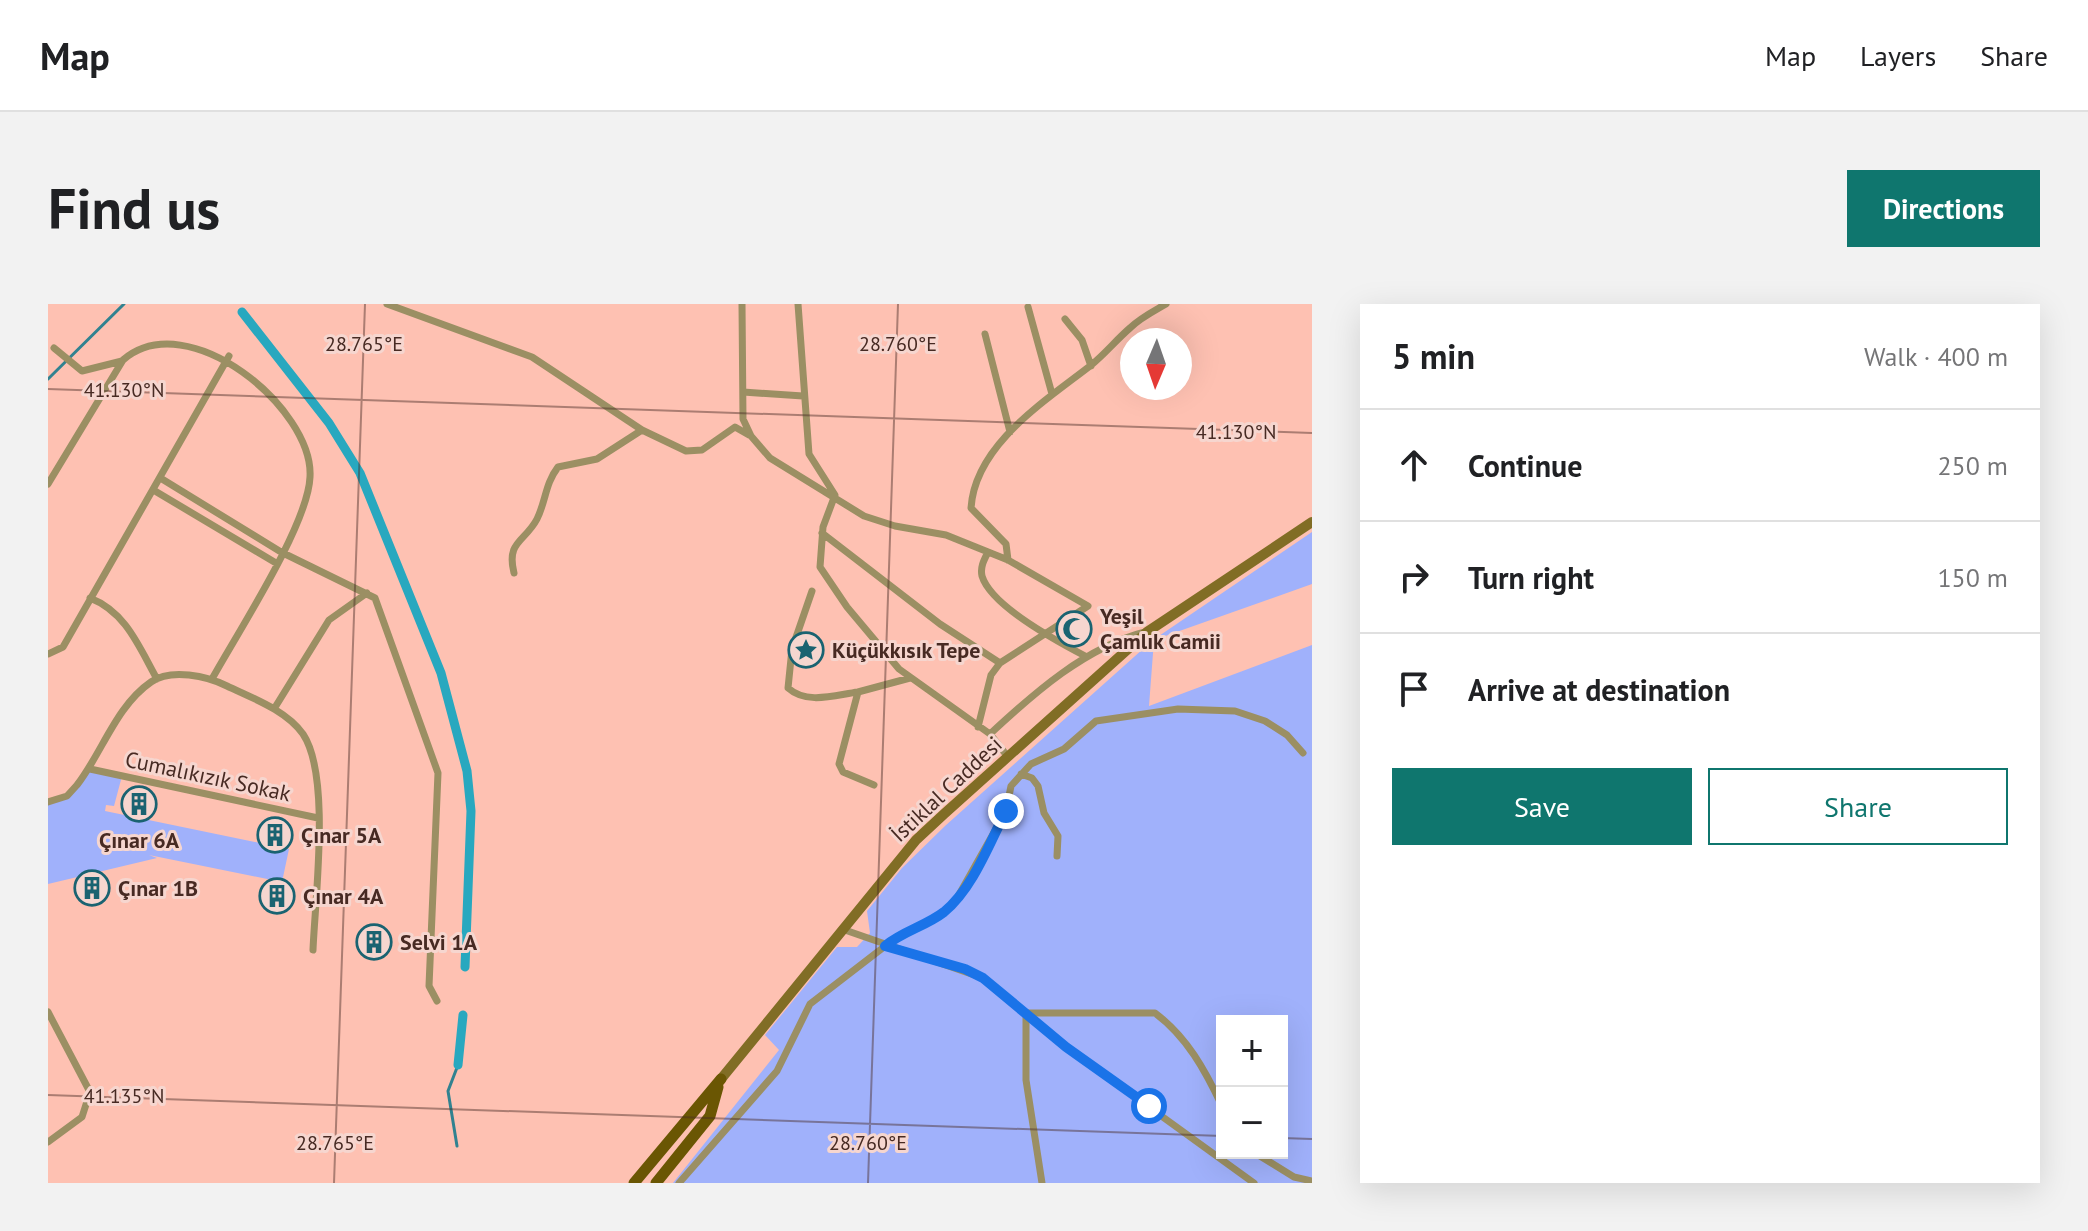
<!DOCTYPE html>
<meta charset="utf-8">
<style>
:root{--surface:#fff;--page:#f2f2f2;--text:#202124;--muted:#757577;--line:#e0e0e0;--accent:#0f766e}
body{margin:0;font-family:"PT Sans",sans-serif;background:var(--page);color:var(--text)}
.controls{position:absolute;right:24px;bottom:24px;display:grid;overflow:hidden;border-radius:0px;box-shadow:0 8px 32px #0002}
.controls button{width:72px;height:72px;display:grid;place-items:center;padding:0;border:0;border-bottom:2px solid var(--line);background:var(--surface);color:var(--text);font:40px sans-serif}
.compass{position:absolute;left:1072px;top:24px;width:72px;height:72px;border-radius:50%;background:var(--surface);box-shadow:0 8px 32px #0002;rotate:182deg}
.stop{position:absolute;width:24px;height:24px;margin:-18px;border:6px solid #1a73e8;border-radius:50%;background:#fff}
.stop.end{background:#1a73e8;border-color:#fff;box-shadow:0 2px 8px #0008}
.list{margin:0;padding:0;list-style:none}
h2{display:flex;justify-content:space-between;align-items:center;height:104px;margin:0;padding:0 32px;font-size:34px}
h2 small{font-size:26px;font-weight:400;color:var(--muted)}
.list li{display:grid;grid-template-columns:52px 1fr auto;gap:24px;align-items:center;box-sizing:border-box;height:112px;padding:0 32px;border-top:2px solid var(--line)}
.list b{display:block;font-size:30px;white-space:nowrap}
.list em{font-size:26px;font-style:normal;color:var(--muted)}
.actions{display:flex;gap:16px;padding:24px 32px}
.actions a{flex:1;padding:18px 0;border:2px solid var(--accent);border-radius:0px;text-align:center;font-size:28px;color:var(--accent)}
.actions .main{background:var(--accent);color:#fff}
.icon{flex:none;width:44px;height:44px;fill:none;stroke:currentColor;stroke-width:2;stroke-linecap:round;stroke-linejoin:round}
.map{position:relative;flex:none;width:1264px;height:879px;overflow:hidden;border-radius:0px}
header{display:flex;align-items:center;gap:48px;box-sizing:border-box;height:112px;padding:0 40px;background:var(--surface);border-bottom:2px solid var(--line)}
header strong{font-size:38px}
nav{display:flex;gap:44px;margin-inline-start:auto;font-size:28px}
.intro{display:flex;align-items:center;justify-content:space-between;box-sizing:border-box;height:192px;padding:0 48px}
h1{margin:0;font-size:56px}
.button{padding:20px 36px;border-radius:0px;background:var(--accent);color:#fff;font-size:28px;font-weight:700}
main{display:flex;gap:48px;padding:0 48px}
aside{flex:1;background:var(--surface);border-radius:0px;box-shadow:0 8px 32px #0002}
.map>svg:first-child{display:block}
</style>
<header>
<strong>Map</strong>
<nav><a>Map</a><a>Layers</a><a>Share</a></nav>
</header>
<div class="intro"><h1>Find us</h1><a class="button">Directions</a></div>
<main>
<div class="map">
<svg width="1264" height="879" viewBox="0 0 1264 879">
<rect width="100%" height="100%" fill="#fec1b2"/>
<!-- green -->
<path fill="#a0b1fb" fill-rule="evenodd" d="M1264 228V280L1106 336 1101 402 1264 341V879H625L731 746 717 731 789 643H809L822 629 819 607 854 564 897 522 1105 336ZM1174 717H1234V849H1174Z
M42 465 74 472 66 502 58 501 57 507 241 545 234 578 101 551 109 554 0 580V498L19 491Z"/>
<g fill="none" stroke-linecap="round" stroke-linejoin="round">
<!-- stream -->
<path stroke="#318290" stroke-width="3" d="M0 75 76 0
M409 842 400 787 410 761"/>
<!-- canal -->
<path stroke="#28a8bf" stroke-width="9" d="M194 8 281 119 312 169 393 369 419 467 423 507 417 663
M410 761 415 711"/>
<!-- minor -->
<path stroke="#9b8f63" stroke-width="7" d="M339 0 484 53 594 126 638 147 654 146 687 123 701 131
M694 0 695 115 703 132 722 154 816 212 847 222 898 231 960 256 1040 302 952 359 943 371 930 423
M750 0 761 150 787 191 775 223 772 263 799 303 851 365 942 430 960 453
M980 3 1004 90
M1017 15 1034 36 1043 62
M937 30 962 128
M6 44 34 67 74 57
M695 88 755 92
M114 175 233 248 327 294 390 469 381 682 389 697
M0 180 75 56C140 0 266 105 262 173 260 221 190 328 164 375
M107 187 228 259
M774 229 892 320 952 359
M940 248C936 256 932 263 934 272 943 302 1012 339 1039 353
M960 256 958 240 923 204C927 141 997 97 1042 62 1056 51 1068 36 1082 24 1092 14 1106 7 1118 0
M466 269C458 237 477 238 489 215 498 197 497 180 510 163L549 155 594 126
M764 287 744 345 740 384C759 401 787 391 810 388
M42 294C78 308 91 343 109 375
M0 350 15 343 181 52
M226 405 281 316 319 289
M942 430C986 389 1038 343 1097 328
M42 465 270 514
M973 470 984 474 990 482 996 509 1010 532 1009 552
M826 481 795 468 791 460 810 388 862 374
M0 498 19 492 29 481C54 449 68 402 103 378 123 364 159 372 179 382 204 394 238 406 255 430 283 472 267 594 265 646
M794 625 935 674 1018 743 1206 879
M0 708 42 788 34 813 0 838
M1207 849 1246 873 1264 877
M631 879 729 767 762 700 845 636 895 609 908 596 958 507 963 482 983 460 1016 445 1048 417 1130 405 1187 407 1217 417 1239 431 1255 449
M994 879 978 776V709H1107C1139 733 1157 766 1174 802"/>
<!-- secondary -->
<path stroke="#816d25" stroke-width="10" d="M673 775 868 536 896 510 1099 328 1264 218"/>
<!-- primary -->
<path stroke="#6a5603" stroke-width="11" d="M586 879 673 775
M608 879 662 812 670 783"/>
</g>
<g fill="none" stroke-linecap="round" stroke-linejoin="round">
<!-- route -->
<path stroke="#1a73e8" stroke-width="10" d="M958 507C941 540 925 584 896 608 878 622 855 627 837 642L917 665 935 674 1018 743 1101 802"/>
</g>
<!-- ticks -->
<path fill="none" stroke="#472a23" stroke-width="2" stroke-opacity="0.45" d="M0 85 1264 129M0 791 1174 832M1234 834 1264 835M286 879 317 0M820 879 850 0"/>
<!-- icons -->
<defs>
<symbol id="mosque-ring" viewBox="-11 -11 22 22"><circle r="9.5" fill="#f6d6cf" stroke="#1a6371" stroke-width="1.5"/><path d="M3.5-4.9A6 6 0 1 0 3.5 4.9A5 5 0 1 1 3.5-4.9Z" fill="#1a6371"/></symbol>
<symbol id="sight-ring" viewBox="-11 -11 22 22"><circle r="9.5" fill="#f6d6cf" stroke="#1a6371" stroke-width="1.5"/><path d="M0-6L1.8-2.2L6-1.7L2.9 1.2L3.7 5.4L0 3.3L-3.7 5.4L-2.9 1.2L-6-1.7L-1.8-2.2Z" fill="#1a6371"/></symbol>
<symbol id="building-ring" viewBox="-11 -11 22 22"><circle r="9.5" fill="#f6d6cf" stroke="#1a6371" stroke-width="1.5"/><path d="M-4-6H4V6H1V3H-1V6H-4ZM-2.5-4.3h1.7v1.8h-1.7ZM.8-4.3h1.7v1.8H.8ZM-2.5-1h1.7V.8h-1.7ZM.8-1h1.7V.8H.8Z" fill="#1a6371"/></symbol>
</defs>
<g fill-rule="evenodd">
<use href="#mosque-ring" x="1006" y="305" width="40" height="40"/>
<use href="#sight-ring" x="738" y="326" width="40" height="40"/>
<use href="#building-ring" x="71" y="480" width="40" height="40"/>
<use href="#building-ring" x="207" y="511" width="40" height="40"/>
<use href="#building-ring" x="24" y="564" width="40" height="40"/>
<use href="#building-ring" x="209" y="572" width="40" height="40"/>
<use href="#building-ring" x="306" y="618" width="40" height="40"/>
</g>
<g text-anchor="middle" stroke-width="6" stroke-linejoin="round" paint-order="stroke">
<!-- poi labels -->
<g font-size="22" font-weight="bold" fill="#472a23" stroke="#f6d6cf" text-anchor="start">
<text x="1052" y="320">Yeşil<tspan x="1052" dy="25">Çamlık Camii</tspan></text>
<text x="784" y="354">Küçükkısık Tepe</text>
<text x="253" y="539">Çınar 5A</text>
<text x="91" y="544" text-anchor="middle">Çınar 6A</text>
<text x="70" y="592">Çınar 1B</text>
<text x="255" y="600">Çınar 4A</text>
<text x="352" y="646">Selvi 1A</text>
</g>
<!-- street labels -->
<g font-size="22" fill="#472a23" stroke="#f6d6cf">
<text transform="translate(160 472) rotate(12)" y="8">Cumalıkızık Sokak</text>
<text transform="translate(898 485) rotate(-43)" y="8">İstiklal Caddesi</text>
</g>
</g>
<g font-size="20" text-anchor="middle" fill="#472a23" stroke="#f6d6cf" stroke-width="6" stroke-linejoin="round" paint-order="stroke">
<text x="316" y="47">28.765°E</text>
<text x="850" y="47">28.760°E</text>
<text x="76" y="93">41.130°N</text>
<text x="1188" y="135">41.130°N</text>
<text x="76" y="799">41.135°N</text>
<text x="287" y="846">28.765°E</text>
<text x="820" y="846">28.760°E</text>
</g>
</svg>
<div class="controls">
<button>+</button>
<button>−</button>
</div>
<svg class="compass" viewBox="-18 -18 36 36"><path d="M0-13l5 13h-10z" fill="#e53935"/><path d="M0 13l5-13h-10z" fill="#757577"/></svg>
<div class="stop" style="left:1101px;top:802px"></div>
<div class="stop end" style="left:958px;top:507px"></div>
</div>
<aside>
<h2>5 min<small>Walk · 400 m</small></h2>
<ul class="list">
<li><svg class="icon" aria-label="ahead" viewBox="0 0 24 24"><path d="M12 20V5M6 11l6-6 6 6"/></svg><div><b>Continue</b></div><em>250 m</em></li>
<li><svg class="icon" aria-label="right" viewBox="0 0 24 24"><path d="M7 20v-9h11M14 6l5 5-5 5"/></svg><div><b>Turn right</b></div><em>150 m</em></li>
<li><svg class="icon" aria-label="arrive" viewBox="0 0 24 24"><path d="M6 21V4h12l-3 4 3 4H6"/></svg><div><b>Arrive at destination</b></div></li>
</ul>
<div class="actions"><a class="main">Save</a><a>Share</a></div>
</aside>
</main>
